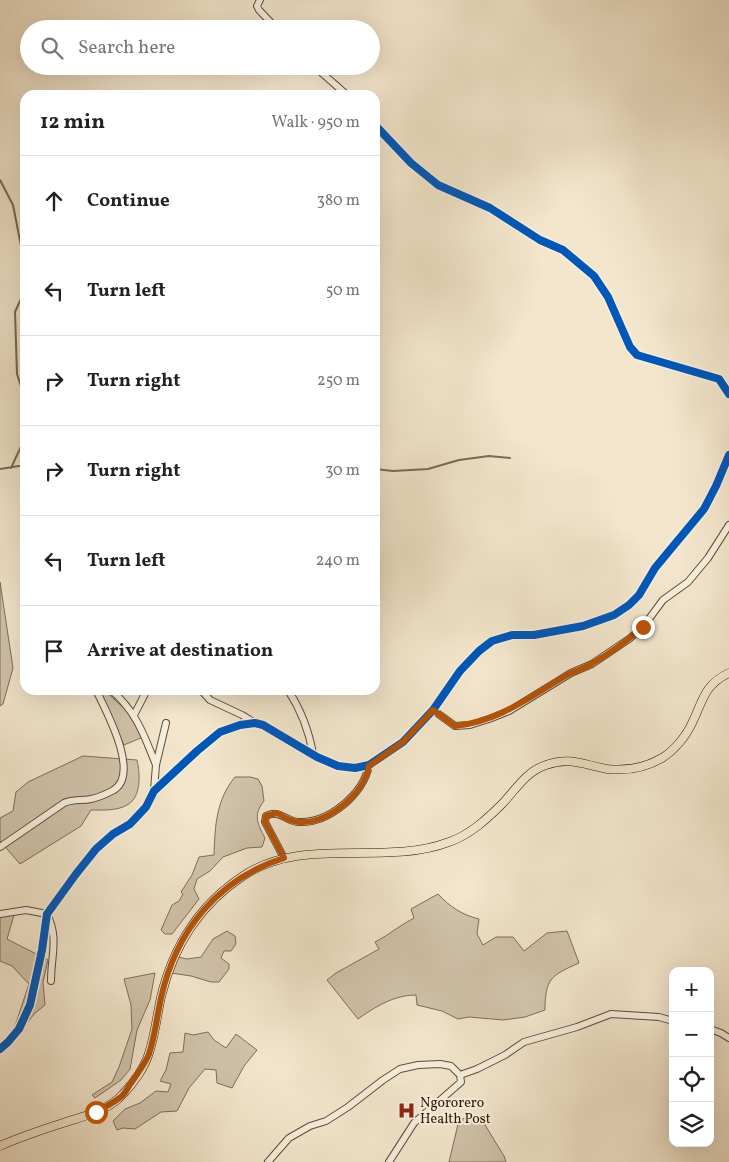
<!DOCTYPE html>
<meta charset="utf-8">
<style>
:root{--surface:#fff;--page:#f2f2f2;--text:#222;--muted:#767676;--line:#e0e0e0}
body{margin:0;font-family:Vollkorn,serif;background:var(--page);color:var(--text)}
.controls{position:absolute;right:15px;bottom:15px;display:grid;overflow:hidden;border-radius:10px;box-shadow:0 5px 20px #0002}
.controls button{width:45px;height:45px;display:grid;place-items:center;padding:0;border:0;border-bottom:1px solid var(--line);background:var(--surface);color:var(--text);font:25px sans-serif}
.stop{position:absolute;width:15px;height:15px;margin:-11px;border:4px solid #b45309;border-radius:50%;background:#fff}
.stop.end{background:#b45309;border-color:#fff;box-shadow:0 1px 5px #0008}
.list{margin:0;padding:0;list-style:none}
h2{display:flex;justify-content:space-between;align-items:center;height:65px;margin:0;padding:0 20px;font-size:21px}
h2 small{font-size:16px;font-weight:400;color:var(--muted)}
.list li{display:grid;grid-template-columns:32px 1fr auto;gap:15px;align-items:center;box-sizing:border-box;height:90px;padding:0 20px;border-top:1px solid var(--line)}
.list b{display:block;font-size:19px;white-space:nowrap}
.list em{font-size:16px;font-style:normal;color:var(--muted)}
.icon{flex:none;width:28px;height:28px;fill:none;stroke:currentColor;stroke-width:2;stroke-linecap:round;stroke-linejoin:round}
.map{position:relative;flex:none;width:729px;height:1162px;overflow:hidden}
.search{position:absolute;background:var(--surface);box-shadow:0 5px 20px #0002;left:20px;top:20px;width:360px;height:55px;display:flex;align-items:center;gap:12px;box-sizing:border-box;padding:0 18px;border-radius:28px;color:var(--muted);font-size:19px}
.panel{position:absolute;background:var(--surface);box-shadow:0 5px 20px #0002;left:20px;top:90px;width:360px;height:605px;border-radius:15px}
.map>svg:first-child{display:block}
</style>
<div class="map">
<svg width="729" height="1162" viewBox="0 0 729 1162">
<rect width="100%" height="100%" fill="#f3e6cd"/>
<filter id="stains"><feTurbulence type="fractalNoise" baseFrequency=".004" numOctaves="4"/><feColorMatrix values="0 0 0 0 .2 0 0 0 0 .09 0 0 0 0 .02 0 0 0 .5 -.17"/></filter>
<radialGradient id="worn" r=".72"><stop offset=".6" stop-color="#630" stop-opacity="0"/><stop offset="1" stop-color="#630" stop-opacity=".3"/></radialGradient>
<!-- green -->
<path fill="#d1c3ab" stroke="#7e6e58" d="M0 582 13 668 3 704 0 706Z
M97 690H104L126 710 143 737 124 745Z
M83 756 137 760C140 773 142 797 127 805 117 811 103 810 91 810L81 826 20 864 0 841V818L13 811 16 792 28 782Z
M235 777H250L258 779 262 786 264 801C253 815 257 823 265 838L262 847 247 848 223 857 210 871 197 879 194 889 199 899 172 934H165L161 930 172 905 179 901 183 894 181 892 192 875 199 857 214 855C215 826 216 800 235 777Z
M438 894C449 906 462 915 479 919L477 934 483 945 496 937H513L524 951 547 933 567 931 579 963C552 975 545 978 545 1010L525 1017 503 1020 469 1017 458 1019 442 1011 417 1005 416 995C394 995 375 1007 358 1019L327 980 336 973 379 949 375 942C389 935 400 925 414 918L411 909Z
M14 915 7 939 48 960 43 982 45 1005 35 1013 27 1023 15 1026 29 984 12 966 0 961V917Z
M227 931 235 936 236 944 231 951H224L221 958 229 964V969L219 982H211L191 976 171 973 178 957 187 959 201 957 213 939Z
M155 973 150 1000 137 1030 130 1069 121 1080 95 1098 92 1095 112 1082 119 1067 132 1029 131 1005 124 979Z
M208 1032 214 1040 226 1048 236 1034 257 1050 244 1066 232 1088 217 1083 216 1070 205 1069 189 1088 177 1111 161 1112 135 1129 123 1128 117 1130 113 1121 125 1109 140 1103 156 1091 168 1092 171 1084 160 1081 166 1070 170 1053 183 1052 185 1033 193 1035Z
M469 1117 482 1120 504 1156 506 1162H449L459 1120Z"/>
<g fill="none" stroke-linecap="round" stroke-linejoin="round">
<!-- stream -->
<path stroke="#7a6b54" stroke-width="2" d="M0 180 13 205 25 266
M25 290 15 312 17 374 25 399
M11 468 25 438
M0 469 25 465
M375 469 393 471 428 469 459 460 489 456 510 458"/>
<defs>
<path id="minor" d="M260 0 257 6 259 10 277 29
M314 66 347 95
M375 125 411 163 438 185 490 208 540 240 563 250 594 276 608 297 630 347 637 355 719 379 729 394
M111 690C136 711 144 735 156 765
M201 690 210 700 242 715 255 723
M288 690C301 710 309 731 313 754
M433 710 455 726 470 725 489 719 509 711 571 673 592 664 629 639 643 627 663 600 688 582 708 558 729 525
M134 715 147 690
M154 790 156 765 166 723
M0 847 64 803C73 799 81 801 91 799 97 798 106 794 112 791 142 776 106 711 96 690
M284 858 265 822 266 816C279 809 286 821 298 822 328 824 364 794 369 765
M0 914 26 910 47 914C59 938 51 955 51 981
M710 1029 721 1033 729 1038
M0 1049 8 1042 19 1029 30 1005 42 950 47 914 76 874 96 849 113 834 130 824 146 807 154 791 197 751 220 732 240 725 255 723 263 725 317 757 338 766 355 768 369 765 403 742 433 710 460 671 479 651 492 641 512 635H534L583 626 614 615 629 605 639 595 655 568 704 509 716 486 729 455
M268 1162 289 1138 310 1126 326 1121 348 1107 383 1080 400 1069 418 1065 440 1064 451 1066 460 1075
M389 1162 414 1123 461 1082 460 1075 477 1069 505 1055 524 1042 577 1027 611 1014 659 1017 673 1021"/>
<path id="major" d="M0 1146C20 1137 42 1130 63 1123 84 1116 108 1111 123 1094 133 1084 145 1067 149 1053 155 1035 157 1015 161 997 173 947 199 905 243 876 304 835 383 867 449 842 470 835 488 818 503 803 516 789 527 771 546 765 570 756 584 765 607 769 626 771 645 768 662 758 675 750 687 735 693 721 703 700 705 684 729 673"/>
</defs>
<!-- minor casing -->
<use href="#minor" stroke="#5c4d36" stroke-width="8"/>
<!-- major casing -->
<use href="#major" stroke="#2a1a04" stroke-width="9"/>
<!-- minor -->
<use href="#minor" stroke="#f7efde" stroke-width="6"/>
<!-- major -->
<use href="#major" stroke="#f3e6cd" stroke-width="8"/>
<defs>
<path id="cycleway" d="M375 125 411 163 438 185 490 208 540 240 563 250 594 276 608 297 630 347 637 355 719 379 729 394
M0 1049 8 1042 19 1029 30 1005 42 950 47 914 76 874 96 849 113 834 130 824 146 807 154 791 197 751 220 732 240 725 255 723 263 725 317 757 338 766 355 768 369 765 403 742 433 710 460 671 479 651 492 641 512 635H534L583 626 614 615 629 605 639 595 655 568 704 509 716 486 729 455"/>
</defs>
<!-- cycleway casing -->
<use href="#cycleway" stroke="#f7efde" stroke-width="11"/>
<!-- cycleway -->
<use href="#cycleway" stroke="#0057b8" stroke-width="8"/>
</g>
<g fill="none" stroke-linecap="round" stroke-linejoin="round">
<!-- route -->
<path stroke="#b45309" stroke-width="6" d="M96 1112C105 1107 115 1102 122 1096 126 1092 128 1087 131 1083 137 1074 145 1064 149 1054 155 1036 157 1016 161 998 176 930 218 879 284 858L265 822 266 816 277 813C284 817 291 822 299 822 328 824 364 794 369 766L403 742 433 710 455 726C501 721 530 696 569 674 577 670 586 668 593 663 611 653 628 640 643 627"/>
</g>
<!-- icons -->
<defs>
<symbol id="hospital-bare" viewBox="-9 -9 18 18"><path d="M-5-5h3v3.5h4V-5h3V5h-3V1.5h-4V5h-3Z" fill="#8f2418" stroke="#f7efde" stroke-width="2.5" paint-order="stroke"/></symbol>
</defs>
<g fill-rule="evenodd">
<use href="#hospital-bare" x="394" y="1098" width="25" height="25"/>
</g>
<g text-anchor="middle" stroke-width="4" stroke-linejoin="round" paint-order="stroke">
<!-- poi labels -->
<g font-size="14" fill="#2a1a04" stroke="#f7efde" text-anchor="start">
<text x="420" y="1107">Ngororero<tspan x="420" dy="16">Health Post</tspan></text>
</g>
</g>
<rect width="100%" height="100%" filter="url(#stains)"/>
<rect width="100%" height="100%" fill="url(#worn)"/>
</svg>
<div class="controls">
<button>+</button>
<button>−</button>
<button><svg class="icon" aria-label="locate" viewBox="0 0 24 24"><circle cx="12" cy="12" r="6"/><path d="M12 2v4M12 18v4M2 12h4M18 12h4"/></svg></button>
<button><svg class="icon" aria-label="layers" viewBox="0 0 24 24"><path d="M12 4l9 5-9 5-9-5zM3 14l9 5 9-5"/></svg></button>
</div>
<div class="stop" style="left:96px;top:1112px"></div>
<div class="stop end" style="left:643px;top:627px"></div>
<div class="search"><svg class="icon" aria-label="search" viewBox="0 0 24 24"><circle cx="10" cy="10" r="6"/><path d="M15 15l6 6"/></svg>Search here</div>
<section class="panel">
<h2>12 min<small>Walk · 950 m</small></h2>
<ul class="list">
<li><svg class="icon" aria-label="ahead" viewBox="0 0 24 24"><path d="M12 20V5M6 11l6-6 6 6"/></svg><div><b>Continue</b></div><em>380 m</em></li>
<li><svg class="icon" aria-label="left" viewBox="0 0 24 24"><path d="M17 20v-9H6M10 6l-5 5 5 5"/></svg><div><b>Turn left</b></div><em>50 m</em></li>
<li><svg class="icon" aria-label="right" viewBox="0 0 24 24"><path d="M7 20v-9h11M14 6l5 5-5 5"/></svg><div><b>Turn right</b></div><em>250 m</em></li>
<li><svg class="icon" aria-label="right" viewBox="0 0 24 24"><path d="M7 20v-9h11M14 6l5 5-5 5"/></svg><div><b>Turn right</b></div><em>30 m</em></li>
<li><svg class="icon" aria-label="left" viewBox="0 0 24 24"><path d="M17 20v-9H6M10 6l-5 5 5 5"/></svg><div><b>Turn left</b></div><em>240 m</em></li>
<li><svg class="icon" aria-label="arrive" viewBox="0 0 24 24"><path d="M6 21V4h12l-3 4 3 4H6"/></svg><div><b>Arrive at destination</b></div></li>
</ul>
</section>
</div>
